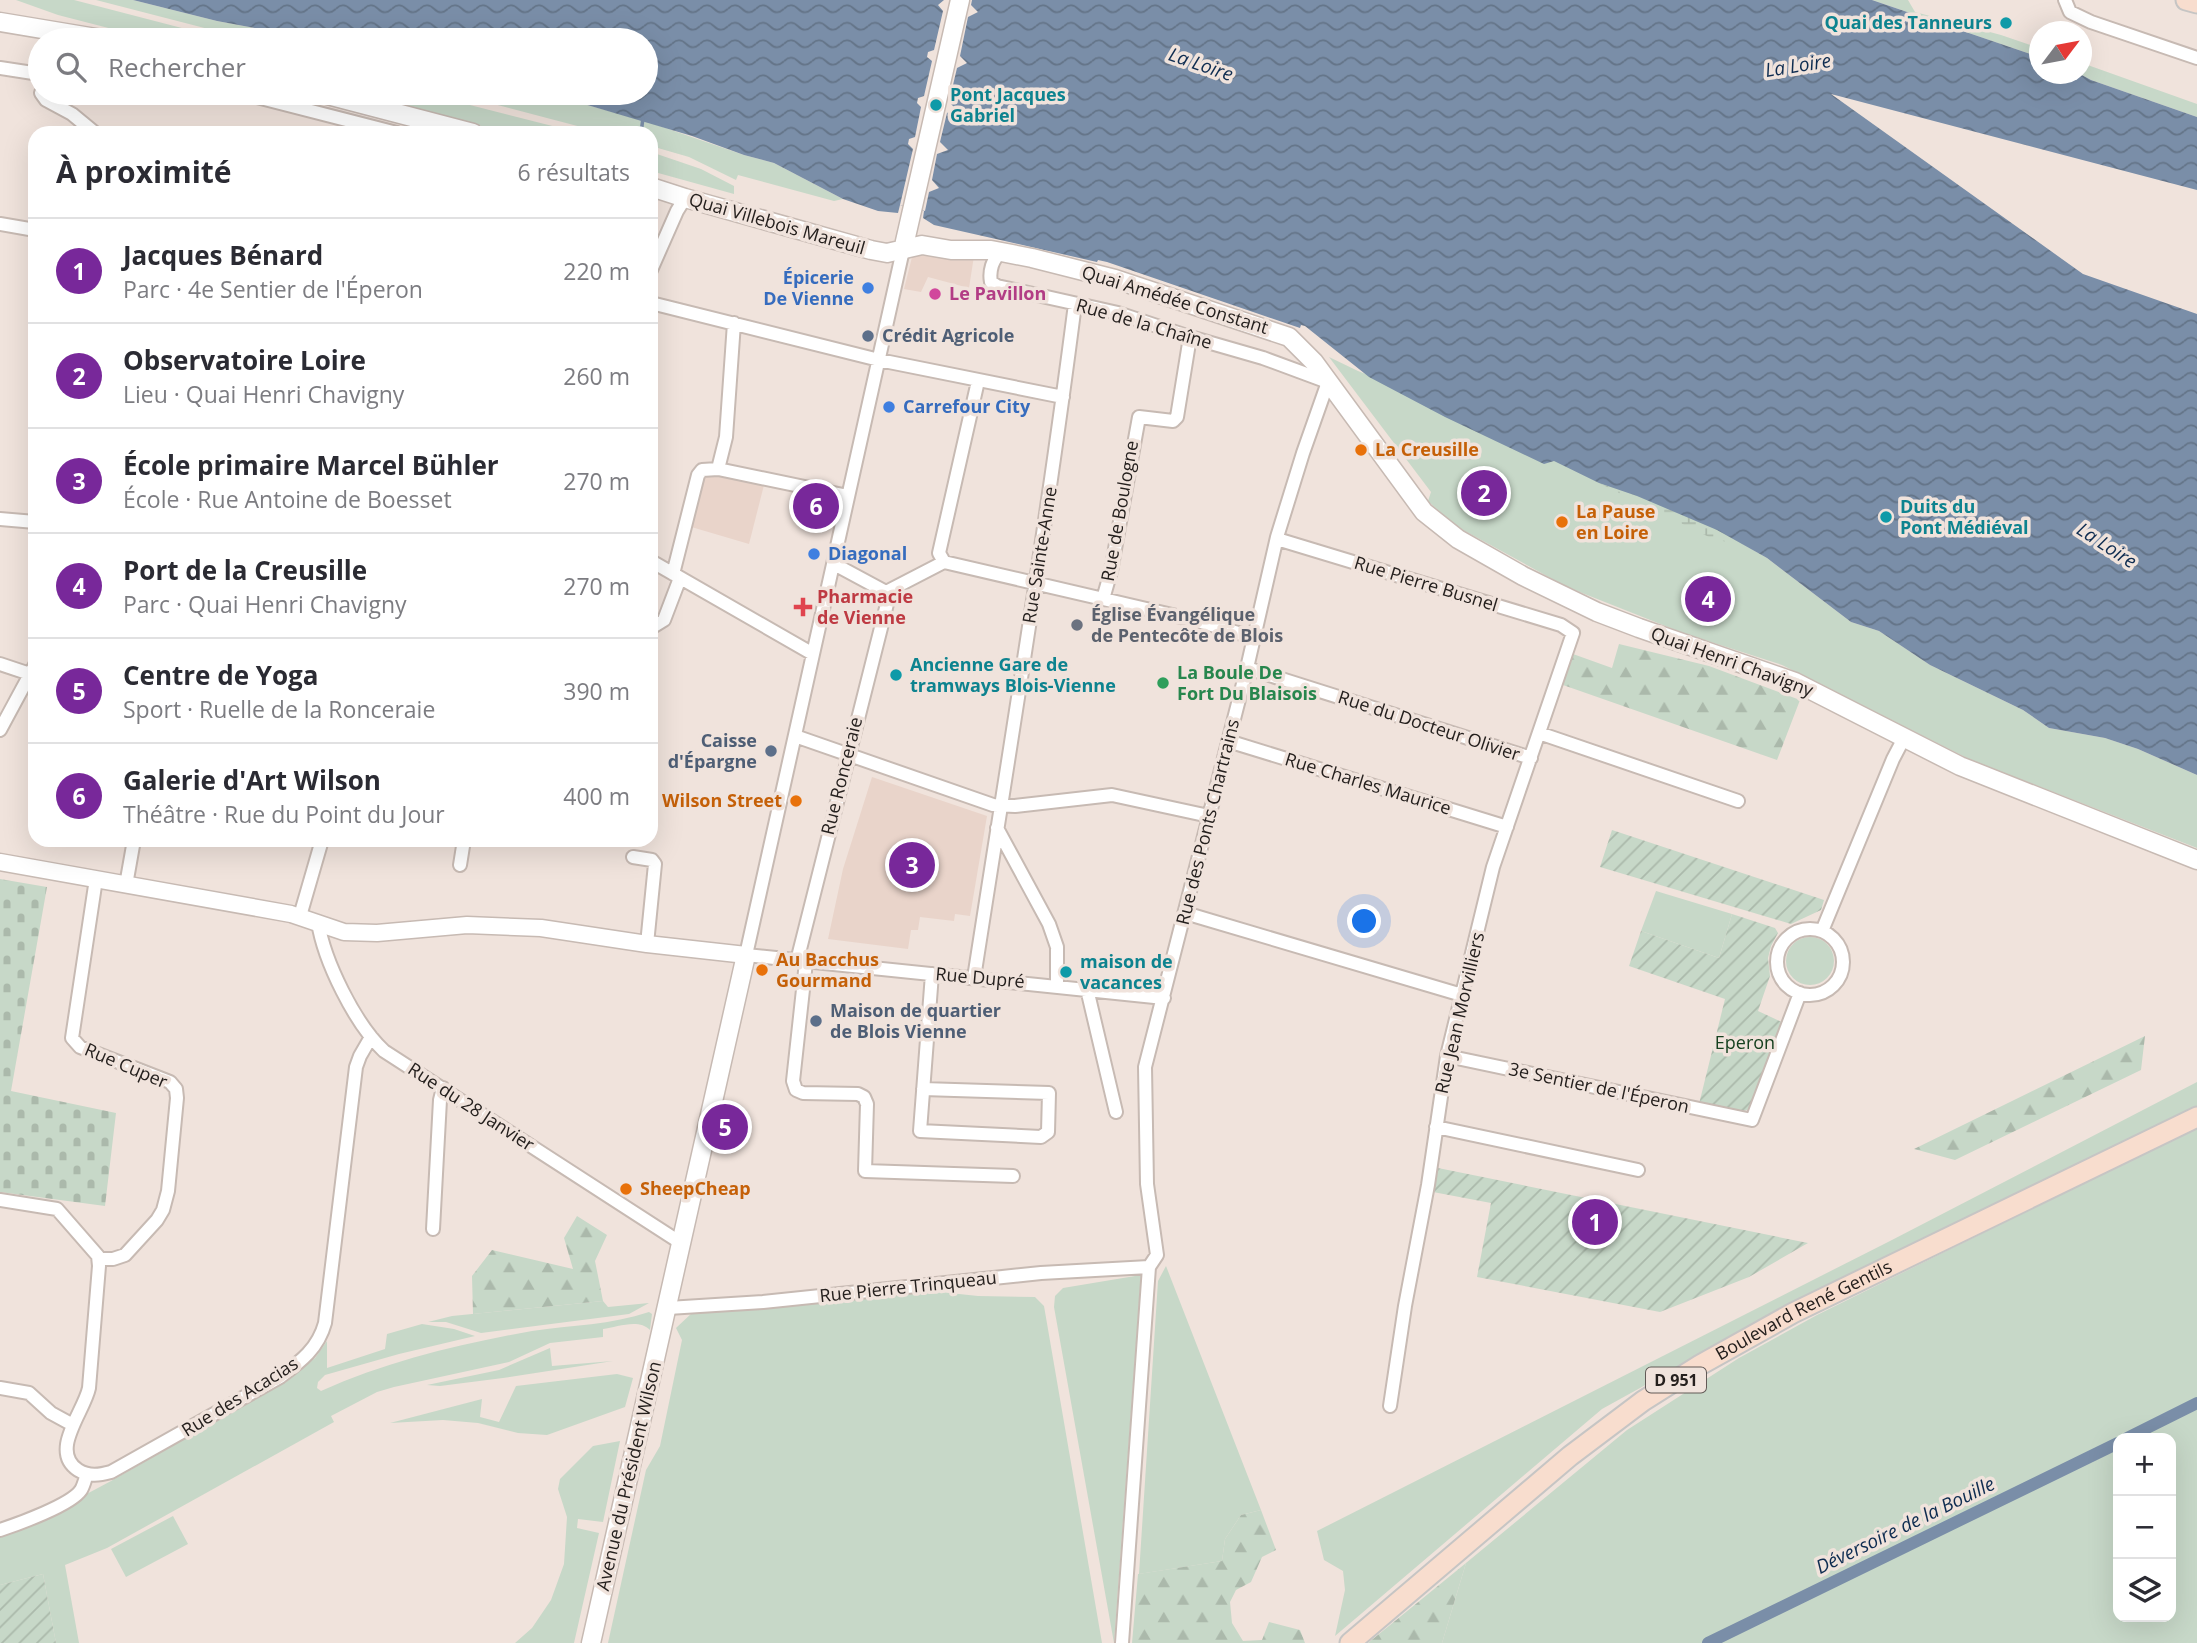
<!DOCTYPE html>
<html lang="fr">
<meta charset="utf-8">
<style>
:root{--surface:#fff;--page:#f2f2f3;--text:#2b2b33;--muted:#7c7c81;--line:#e1e1e2;--accent:#78289a}
body{margin:0;font-family:"Open Sans",sans-serif;background:var(--page);color:var(--text)}
.controls{position:absolute;right:21px;bottom:21px;display:grid;overflow:hidden;border-radius:14px;box-shadow:0 7px 28px #0002}
.controls button{width:63px;height:63px;display:grid;place-items:center;padding:0;border:0;border-bottom:2px solid var(--line);background:var(--surface);color:var(--text);font:35px sans-serif}
.compass{position:absolute;left:2029px;top:21px;width:63px;height:63px;border-radius:50%;background:var(--surface);box-shadow:0 7px 28px #0002;rotate:58deg}
.you{position:absolute;left:1365px;top:922px;width:24px;height:24px;margin:-18px;border:5px solid #fff;border-radius:50%;background:#1a73e8;box-shadow:0 0 0 10px #1a73e833}
.badge{display:grid;place-items:center;width:46px;height:46px;border-radius:50%;background:var(--accent);color:#fff;font-size:23px;font-weight:700}
.pin{position:absolute;translate:-50% -50%;border:4px solid #fff;box-shadow:0 2px 7px #0006}
.list{margin:0;padding:0;list-style:none}
h2{display:flex;justify-content:space-between;align-items:center;height:91px;margin:0;padding:0 28px;font-size:30px}
h2 small{font-size:23px;font-weight:400;color:var(--muted)}
.list li{display:grid;grid-template-columns:46px 1fr auto;gap:21px;align-items:center;box-sizing:border-box;height:105px;padding:0 28px;border-top:2px solid var(--line)}
.list b{display:block;font-size:26px;white-space:nowrap}
.list p{margin:0;font-size:23px;white-space:nowrap;color:var(--muted)}
.list em{font-size:23px;font-style:normal;color:var(--muted)}
.icon{flex:none;width:38px;height:38px;fill:none;stroke:currentColor;stroke-width:2;stroke-linecap:round;stroke-linejoin:round}
.map{position:relative;flex:none;width:2197px;height:1643px;overflow:hidden}
.search{position:absolute;background:var(--surface);box-shadow:0 7px 28px #0002;left:28px;top:28px;width:630px;height:77px;display:flex;align-items:center;gap:18px;box-sizing:border-box;padding:0 24px;border-radius:38px;color:var(--muted);font-size:26px}
.panel{position:absolute;background:var(--surface);box-shadow:0 7px 28px #0002;left:28px;top:126px;width:630px;height:721px;border-radius:21px}
.map>svg:first-child{display:block}
</style>
<div class="map">
<svg width="2197" height="1643" viewBox="0 0 2197 1643">
<defs>
<pattern id="forest-firs" width="22" height="20" patternUnits="userSpaceOnUse" patternTransform="scale(1.75)"><rect width="22" height="20" fill="#c7d8c8"/><path d="M5 1l3.5 6h-7zM16 11l3.5 6h-7z" fill="#abb9ab"/></pattern>
<pattern id="wetland-marsh" width="20" height="14" patternUnits="userSpaceOnUse" patternTransform="scale(1.75)"><rect width="20" height="14" fill="#c7d8c8"/><path d="M1 5h8M5 5V1M11 12h8M15 12V8" fill="none" stroke="#abb9ab"/></pattern>
<pattern id="cemetery-stones" width="16" height="16" patternUnits="userSpaceOnUse" patternTransform="scale(1.75)"><rect width="16" height="16" fill="#c7d8c8"/><path d="M2 7V4a2 2 0 0 1 4 0v3zM10 15v-3a2 2 0 0 1 4 0v3z" fill="#abb9ab"/></pattern>
<pattern id="garden-furrows" width="10" height="10" patternUnits="userSpaceOnUse" patternTransform="scale(1.75)"><rect width="10" height="10" fill="#c7d8c8"/><path d="M-1 1l2-2M0 10L10 0M9 11l2-2" fill="none" stroke="#abb9ab"/></pattern>
<pattern id="water-waves" width="16" height="10" patternUnits="userSpaceOnUse" patternTransform="scale(1.75)"><rect width="16" height="10" fill="#7a8ea8"/><path d="M0 5q4-4 8 0t8 0" fill="none" stroke="#647488"/></pattern>
</defs>
<rect width="100%" height="100%" fill="#f0e3dc"/>
<!-- built -->
<path fill="#e9d4ca" d="M922 255 974 256 969 288 928 277 921 292 904 289 912 257Z
M703 472 764 485 749 544 688 526Z
M872 777 987 816 970 916 955 914 954 921 920 917 918 930H911L908 949 828 939 843 869Z"/>
<!-- green -->
<path fill="#c7d8c8" fill-rule="evenodd" d="M16 0H74L228 40H155L58 15Z
M96 0H133L217 21 321 40H251Z
M1872 0H1908L1915 12 2001 35 2039 48V57Z
M2082 63 2197 104V117L2091 80 2080 74Z
M356 93H423L580 133H508Z
M452 93H535L584 104 651 123 744 155 774 163 843 199 834 201 738 175 736 180 689 157 651 146V133H604Z
M651 152 701 169 734 186V194L651 171Z
M1329 357 1358 371 1627 477 1767 558 1851 622 1879 631 1930 665 2023 710 2049 728 2105 738 2138 749 2197 775V848L1971 760 1782 665 1683 633 1567 587 1454 525 1428 501 1431 492Z
M1656 891 1732 914 1719 958 1641 931Z
M1786 961a24 24 0 1 1 48 0a24 24 0 1 1-48 0Z
M2197 1082V1107L1794 1303 1602 1409 1335 1636 1345 1590 1343 1571 1324 1560 1317 1531 1890 1241Z
M2197 1129V1643H1442L1466 1563 1627 1430 1739 1358 1817 1315 2169 1141ZM2118 1438H2171V1617H2118Z
M1166 1266 1261 1510 1241 1515 1225 1539 1222 1561 1139 1574 1158 1281Z
M1141 1275 1114 1643 1054 1307 1055 1296 1063 1288Z
M921 1290 978 1296 1035 1297 1044 1306 1102 1643H608L646 1470 660 1446 682 1340 676 1328 693 1312 745 1310Z
M603 1301 608 1307 649 1303 629 1314 481 1333 446 1322H428L452 1316Z
M649 1312 652 1314 650 1330C639 1318 617 1327 603 1329V1337L550 1343 509 1362 394 1387 377 1392 331 1416 334 1422 107 1548 65 1565 79 1643H56L43 1574 0 1585V1535L21 1529 111 1481 284 1382 315 1358 327 1341V1368L385 1349 387 1334 422 1324 454 1329 475 1336 399 1354 325 1375 318 1382 317 1388 321 1391C388 1361 460 1344 532 1331 572 1325 611 1325 649 1312Z
M550 1348 552 1366 613 1361 503 1378 440 1386 427 1385 499 1370Z
M617 1374 633 1378 625 1407 547 1435 518 1433 478 1423 443 1420 390 1423 482 1399 480 1417 499 1422 516 1386Z
M620 1441 603 1522 578 1519 577 1528 599 1533 574 1643H515L532 1628 551 1600 564 1564 567 1517 558 1489 560 1479 593 1446Z
M173 1516 188 1544 126 1577 111 1549Z"/>
<!-- forest -->
<path fill="url(#forest-firs)" d="M1619 644 1709 666 1800 700 1777 760 1563 685 1573 654 1612 668Z
M2145 1036 2141 1070 1955 1160 1914 1149Z
M577 1216 607 1235 595 1261 603 1301 473 1314 472 1276 492 1250 573 1269 564 1238Z
M1261 1510 1276 1550 1262 1557 1251 1582 1236 1590 1230 1602 1232 1623 1243 1641 1262 1640 1269 1622 1300 1630 1305 1643H1132L1138 1574 1222 1561 1225 1539 1241 1515Z
M1466 1563 1442 1643H1368Z"/>
<!-- wetland -->
<path fill="url(#wetland-marsh)" d="M1599 483C1650 501 1700 520 1747 547L1711 538Z"/>
<!-- cemetery -->
<path fill="url(#cemetery-stones)" d="M0 879 47 887 11 1091 116 1113 105 1206 0 1192Z"/>
<!-- garden -->
<path fill="url(#garden-furrows)" d="M1612 830 1824 900 1821 910 1791 924 1600 867Z
M1732 914 1775 928 1778 933 1771 946 1768 958 1770 976 1758 1011 1784 1023 1750 1109 1741 1112 1699 1104 1725 999 1629 966 1641 931 1719 958Z
M1438 1168 1808 1243 1749 1277 1660 1312 1477 1277 1491 1203 1433 1192Z
M43 1574 56 1643H0V1585Z"/>
<!-- water -->
<path fill="url(#water-waves)" d="M133 0H1872L2039 57V74H2080L2091 80 2197 117V190L1831 94 2083 274 2197 314V775L2138 749 2105 738 2049 728 2023 710 1930 665 1879 631 1851 622 1767 558 1717 530 1637 496 1599 483 1554 461 1544 464 1445 417 1369 377 1305 326 1301 325 1300 328 1107 262 1098 260 1097 262 934 225 923 218 924 211 900 205 898 213 878 211 843 199 774 163 744 155 692 136 584 104 535 93H646V40H321L217 21Z"/>
<!-- pier -->
<path fill="#f0e3dc" d="M944 0H972L971 5 978 12 968 17 960 56 967 63 957 68 949 102 956 109 947 113 940 142 948 150 937 154 932 180 939 188 929 192 925 211 900 205 913 149 908 144 909 139 915 137 921 107 917 103 918 98 924 96 932 61 927 57 928 52 934 50 943 11 938 5Z"/>
<g fill="none" stroke-linecap="round" stroke-linejoin="round">
<!-- stream -->
<path stroke="#7a8ea8" stroke-width="3.5" d="M403 102 405 93
M641 133 643 118"/>
<!-- canal -->
<path stroke="#7a8ea8" stroke-width="12" d="M2127 1438 2197 1403
M1708 1643 2118 1443"/>
<defs>
<path id="minor" d="M2065 0 2070 12 2091 22 2197 58
M0 68 33 73 40 71
M41 93 46 100 72 114 95 133
M241 93 397 133
M0 224 35 230
M903 250 746 955 1164 998
M1002 252C992 258 989 272 991 282L997 286 1118 313 1190 337 1263 358 1328 382 1303 453 1277 537 1247 668 1145 1067 1147 1184 1157 1255 1149 1267
M651 270 677 211 685 198
M651 303 879 360 1063 397
M718 469 726 437 734 323
M0 519 35 522
M1277 539 1561 625 1573 633 1493 867 1447 1056 1428 1185 1405 1306 1390 1406
M651 561 813 654
M944 562 939 553 978 381
M834 564 886 592
M673 574 698 475 702 470 718 469 848 496
M886 592 944 562 1198 621 1255 638
M1103 599 1111 571 1139 417 1173 421 1177 417 1190 337
M651 628 664 620 680 578
M0 664 30 674
M1247 668 1531 758
M0 730 35 665
M1539 733 1738 801
M795 736 993 805 1015 806 1112 795 1209 816
M1228 741 1507 827
M997 828 1049 924 1057 947V986
M633 857 652 860 655 864 647 944
M460 865 464 840
M96 879 72 1038 80 1047 170 1082 176 1089 177 1098 168 1191 163 1210 157 1220 125 1255 113 1259H99
M126 885 134 840
M1185 913 1462 995
M300 916 322 840
M318 922C324 961 355 1024 384 1051L681 1243
M1777 962a33 33 0 1 1 66 0a33 33 0 1 1-66 0Z
M1822 931 1893 759 1904 738
M797 961 888 600 886 592
M806 962 793 1081 796 1090 803 1093 858 1094 864 1097 867 1104 865 1171 1013 1176
M974 978C1009 753 1046 530 1075 304
M1087 989 1116 1112
M1447 1056 1752 1120 1800 993
M923 1089 1049 1093 1048 1132 1041 1137 920 1131 932 974
M1436 1127 1638 1170
M0 1200 57 1209 98 1256 99 1266 89 1388C84 1412 49 1451 78 1470 89 1477 100 1475 111 1472L280 1377C300 1362 318 1349 325 1323L356 1067 360 1056 371 1037
M433 1229 440 1100 443 1088
M668 1308 763 1302 1041 1273 1149 1267
M0 1388 29 1393 51 1413 73 1425
M0 1530C18 1524 71 1505 81 1490 84 1485 85 1479 87 1474
M1122 1643 1149 1267"/>
<path id="tertiary" d="M0 862 291 914 344 932 377 933 467 925 541 928 647 944 746 955"/>
<path id="secondary" d="M0 22 108 40
M320 93 473 133
M651 187 685 198 871 250 887 253 922 245 951 250H991L1032 258 1115 279 1289 337 1314 362 1424 512 1458 539 1523 576 1597 612 1639 628 1795 682 1960 766 2197 860
M903 250 960 0
M591 1643 746 955"/>
<g id="primary">
<path d="M2186 0 2197 3"/>
<path id="s1" d="M1350 1643 1570 1456 1643 1401 1700 1365 1793 1313 2197 1117"/>
</g>
</defs>
<!-- minor casing -->
<use href="#minor" stroke="#c7bab3" stroke-width="16"/>
<!-- tertiary casing -->
<use href="#tertiary" stroke="#c7bab3" stroke-width="19"/>
<!-- secondary casing -->
<use href="#secondary" stroke="#c7bab3" stroke-width="21"/>
<!-- primary casing -->
<use href="#primary" stroke="#c6c5c4" stroke-width="23"/>
<!-- minor -->
<use href="#minor" stroke="#fff" stroke-width="12"/>
<!-- tertiary -->
<use href="#tertiary" stroke="#fff" stroke-width="16"/>
<!-- secondary -->
<use href="#secondary" stroke="#fff" stroke-width="18"/>
<!-- primary -->
<use href="#primary" stroke="#f8ddce" stroke-width="19"/>
</g>
<!-- markers -->
<g fill="#0f9aa8" stroke="#f0e3dc" stroke-width="2.5">
<circle cx="2006" cy="23" r="7"/>
<circle cx="936" cy="105" r="7"/>
<circle cx="1886" cy="517" r="7"/>
<circle cx="896" cy="675" r="7"/>
<circle cx="1066" cy="972" r="7"/>
</g>
<g fill="#3f7fe0" stroke="#f0e3dc" stroke-width="2.5">
<circle cx="868" cy="288" r="7"/>
<circle cx="889" cy="407" r="7"/>
<circle cx="814" cy="554" r="7"/>
</g>
<circle fill="#d1479c" stroke="#f0e3dc" stroke-width="2.5" cx="935" cy="294" r="7"/>
<g fill="#5c6f8a" stroke="#f0e3dc" stroke-width="2.5">
<circle cx="868" cy="336" r="7"/>
<circle cx="771" cy="751" r="7"/>
<circle cx="816" cy="1021" r="7"/>
</g>
<g fill="#e8710a" stroke="#f0e3dc" stroke-width="2.5">
<circle cx="1361" cy="450" r="7"/>
<circle cx="1562" cy="522" r="7"/>
<circle cx="796" cy="801" r="7"/>
<circle cx="762" cy="970" r="7"/>
<circle cx="626" cy="1189" r="7"/>
</g>
<path fill="#e0444e" stroke="#f0e3dc" stroke-width="2.5" d="M799.5 596.5h7v7h7v7h-7v7h-7v-7h-7v-7h7z"/>
<circle fill="#6b7280" stroke="#f0e3dc" stroke-width="2.5" cx="1077" cy="625" r="7"/>
<circle fill="#2e9e5b" stroke="#f0e3dc" stroke-width="2.5" cx="1163" cy="683" r="7"/>
<g text-anchor="middle" stroke-width="7" stroke-linejoin="round" paint-order="stroke">
<!-- shield labels -->
<rect fill="#f0e3dc" stroke="#625a57" stroke-width="2" x="1646" y="1367.5" width="60" height="25" rx="5"/>
<g font-size="16" font-weight="bold" fill="#25201e">
<text x="1676" y="1386">D 951</text>
</g>
<!-- culture labels -->
<g font-size="18" font-weight="bold" fill="#0d838f" stroke="#f0e3dc" text-anchor="start">
<text x="1992" y="29" text-anchor="end">Quai des Tanneurs</text>
<text x="950" y="101">Pont Jacques<tspan x="950" dy="21">Gabriel</tspan></text>
<text x="1900" y="513">Duits du<tspan x="1900" dy="21">Pont Médiéval</tspan></text>
<text x="910" y="671">Ancienne Gare de<tspan x="910" dy="21">tramways Blois-Vienne</tspan></text>
<text x="1080" y="968">maison de<tspan x="1080" dy="21">vacances</tspan></text>
</g>
<!-- street labels -->
<g font-size="18" fill="#25201e" stroke="#f0e3dc">
<text transform="translate(777 224) rotate(16)" y="6">Quai Villebois Mareuil</text>
<text transform="translate(1175 300) rotate(17)" y="6">Quai Amédée Constant</text>
<text transform="translate(1144 324) rotate(16)" y="6">Rue de la Chaîne</text>
<text transform="translate(1120 511) rotate(-80)" y="6">Rue de Boulogne</text>
<text transform="translate(1040 555) rotate(-81)" y="6">Rue Sainte-Anne</text>
<text transform="translate(1426 584) rotate(17)" y="6">Rue Pierre Busnel</text>
<text transform="translate(1732 662) rotate(20)" y="6">Quai Henri Chavigny</text>
<text transform="translate(1429 726) rotate(18)" y="6">Rue du Docteur Olivier</text>
<text transform="translate(842 776) rotate(-76)" y="6">Rue Ronceraie</text>
<text transform="translate(1368 784) rotate(17)" y="6">Rue Charles Maurice</text>
<text transform="translate(1208 822) rotate(-76)" y="6">Rue des Ponts Chartrains</text>
<text transform="translate(980 978) rotate(5)" y="6">Rue Dupré</text>
<text transform="translate(1460 1013) rotate(-77)" y="6">Rue Jean Morvilliers</text>
<text transform="translate(126 1066) rotate(23)" y="6">Rue Cuper</text>
<text transform="translate(1599 1088) rotate(12)" y="6">3e Sentier de l'Éperon</text>
<text transform="translate(471 1107) rotate(33)" y="6">Rue du 28 Janvier</text>
<text transform="translate(908 1287) rotate(-6)" y="6">Rue Pierre Trinqueau</text>
<text dy="6" stroke="none"><textPath href="#s1" startOffset="565">Boulevard René Gentils</textPath></text>
<text transform="translate(240 1397) rotate(-32)" y="6">Rue des Acacias</text>
<text transform="translate(629 1476) rotate(-77)" y="6">Avenue du Président Wilson</text>
</g>
<!-- shop labels -->
<g font-size="18" font-weight="bold" fill="#366cbe" stroke="#f0e3dc" text-anchor="start">
<text x="854" y="284" text-anchor="end">Épicerie<tspan x="854" dy="21">De Vienne</tspan></text>
<text x="903" y="413">Carrefour City</text>
<text x="828" y="560">Diagonal</text>
</g>
<!-- hotel labels -->
<g font-size="18" font-weight="bold" fill="#b23c85" stroke="#f0e3dc" text-anchor="start">
<text x="949" y="300">Le Pavillon</text>
</g>
<!-- service labels -->
<g font-size="18" font-weight="bold" fill="#4e5e75" stroke="#f0e3dc" text-anchor="start">
<text x="882" y="342">Crédit Agricole</text>
<text x="757" y="747" text-anchor="end">Caisse<tspan x="757" dy="21">d'Épargne</tspan></text>
<text x="830" y="1017">Maison de quartier<tspan x="830" dy="21">de Blois Vienne</tspan></text>
</g>
<!-- food labels -->
<g font-size="18" font-weight="bold" fill="#c56008" stroke="#f0e3dc" text-anchor="start">
<text x="1375" y="456">La Creusille</text>
<text x="1576" y="518">La Pause<tspan x="1576" dy="21">en Loire</tspan></text>
<text x="782" y="807" text-anchor="end">Wilson Street</text>
<text x="776" y="966">Au Bacchus<tspan x="776" dy="21">Gourmand</tspan></text>
<text x="640" y="1195">SheepCheap</text>
</g>
<!-- health labels -->
<g font-size="18" font-weight="bold" fill="#be3a42" stroke="#f0e3dc" text-anchor="start">
<text x="817" y="603">Pharmacie<tspan x="817" dy="21">de Vienne</tspan></text>
</g>
<!-- worship labels -->
<g font-size="18" font-weight="bold" fill="#5b616d" stroke="#f0e3dc" text-anchor="start">
<text x="1091" y="621">Église Évangélique<tspan x="1091" dy="21">de Pentecôte de Blois</tspan></text>
</g>
<!-- leisure labels -->
<g font-size="18" font-weight="bold" fill="#27864d" stroke="#f0e3dc" text-anchor="start">
<text x="1177" y="679">La Boule De<tspan x="1177" dy="21">Fort Du Blaisois</tspan></text>
</g>
<!-- park labels -->
<g font-size="18" fill="#16411f" stroke="#f0e3dc">
<text x="1745" y="1049">Eperon</text>
</g>
<!-- water labels -->
<g font-size="19" font-style="italic" fill="#0e2c50" stroke="#f0e3dc">
<text transform="translate(1201 64) rotate(19)" y="7">La Loire</text>
<text transform="translate(1798 65) rotate(-9)" y="7">La Loire</text>
<text transform="translate(2107 545) rotate(33)" y="7">La Loire</text>
<text transform="translate(1905 1525) rotate(-26)" y="7">Déversoire de la Bouille</text>
</g>
</g>
</svg>
<div class="controls">
<button>+</button>
<button>−</button>
<button><svg class="icon" aria-label="layers" viewBox="0 0 24 24"><path d="M12 4l9 5-9 5-9-5zM3 14l9 5 9-5"/></svg></button>
</div>
<svg class="compass" viewBox="-18 -18 36 36"><path d="M0-13l5 13h-10z" fill="#e53935"/><path d="M0 13l5-13h-10z" fill="#7c7c81"/></svg>
<div class="you"></div>
<div class="pin badge" style="left:1595px;top:1222px">1</div>
<div class="pin badge" style="left:1484px;top:493px">2</div>
<div class="pin badge" style="left:912px;top:865px">3</div>
<div class="pin badge" style="left:1708px;top:599px">4</div>
<div class="pin badge" style="left:725px;top:1127px">5</div>
<div class="pin badge" style="left:816px;top:506px">6</div>
<div class="search"><svg class="icon" aria-label="search" viewBox="0 0 24 24"><circle cx="10" cy="10" r="6"/><path d="M15 15l6 6"/></svg>Rechercher</div>
<section class="panel">
<h2>À proximité<small>6 résultats</small></h2>
<ul class="list">
<li><span class="badge">1</span><div><b>Jacques Bénard</b><p>Parc · 4e Sentier de l'Éperon</p></div><em>220 m</em></li>
<li><span class="badge">2</span><div><b>Observatoire Loire</b><p>Lieu · Quai Henri Chavigny</p></div><em>260 m</em></li>
<li><span class="badge">3</span><div><b>École primaire Marcel Bühler</b><p>École · Rue Antoine de Boesset</p></div><em>270 m</em></li>
<li><span class="badge">4</span><div><b>Port de la Creusille</b><p>Parc · Quai Henri Chavigny</p></div><em>270 m</em></li>
<li><span class="badge">5</span><div><b>Centre de Yoga</b><p>Sport · Ruelle de la Ronceraie</p></div><em>390 m</em></li>
<li><span class="badge">6</span><div><b>Galerie d'Art Wilson</b><p>Théâtre · Rue du Point du Jour</p></div><em>400 m</em></li>
</ul>
</section>
</div>
